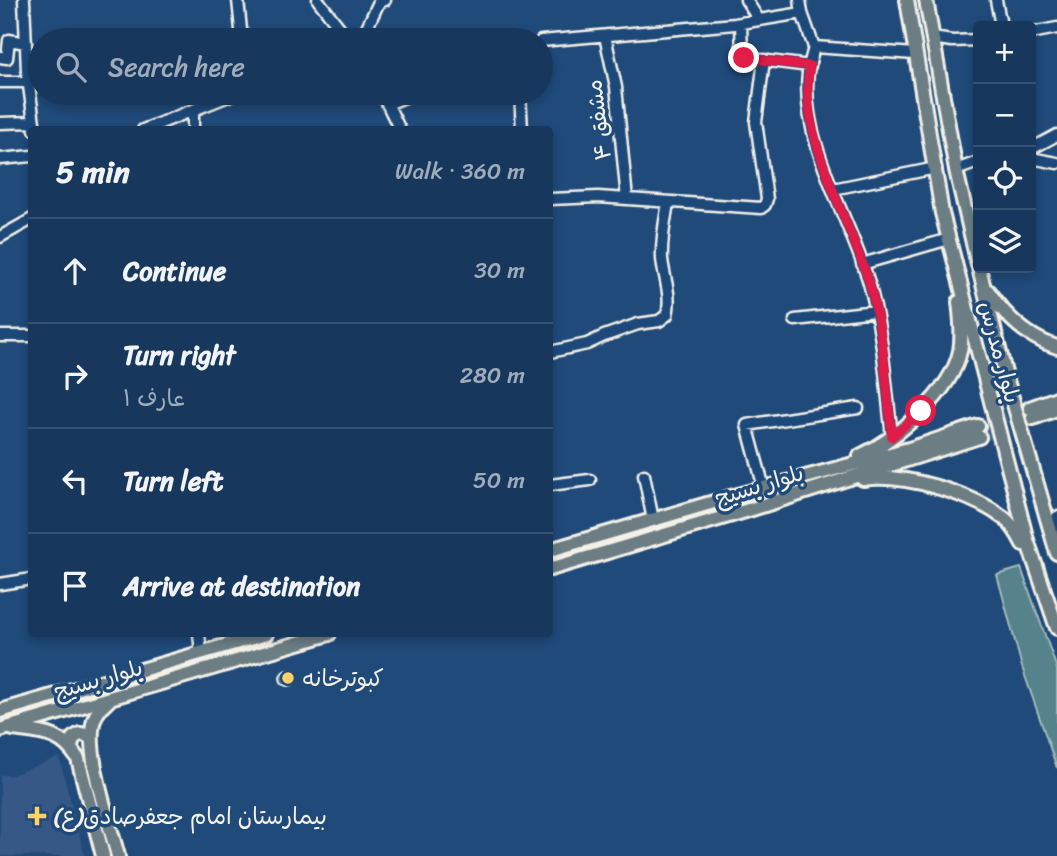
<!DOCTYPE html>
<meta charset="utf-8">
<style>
:root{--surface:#17385c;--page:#203f62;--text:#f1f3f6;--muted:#9eacbb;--line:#365272}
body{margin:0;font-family:Sriracha,"Playpen Sans Arabic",sans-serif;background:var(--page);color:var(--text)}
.controls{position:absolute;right:21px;top:21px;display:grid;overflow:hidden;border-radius:7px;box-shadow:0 4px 10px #0003}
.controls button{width:63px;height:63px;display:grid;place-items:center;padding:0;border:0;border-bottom:2px solid var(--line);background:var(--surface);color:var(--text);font:35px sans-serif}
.stop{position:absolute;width:21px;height:21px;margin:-16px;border:5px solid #e11d48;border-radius:50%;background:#fff}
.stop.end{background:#e11d48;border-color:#fff;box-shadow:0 2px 7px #0008}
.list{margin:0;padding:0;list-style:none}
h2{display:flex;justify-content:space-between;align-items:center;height:91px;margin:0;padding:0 28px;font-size:30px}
h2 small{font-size:23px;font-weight:400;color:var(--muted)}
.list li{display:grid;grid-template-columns:46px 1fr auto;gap:21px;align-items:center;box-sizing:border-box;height:105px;padding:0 28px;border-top:2px solid var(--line)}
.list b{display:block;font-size:26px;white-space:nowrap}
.list p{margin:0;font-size:23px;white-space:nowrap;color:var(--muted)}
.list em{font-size:23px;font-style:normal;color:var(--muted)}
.icon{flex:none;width:38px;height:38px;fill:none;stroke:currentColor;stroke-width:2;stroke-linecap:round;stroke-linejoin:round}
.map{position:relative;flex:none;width:1057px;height:856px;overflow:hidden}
.search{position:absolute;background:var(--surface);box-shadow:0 4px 10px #0003;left:28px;top:28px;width:525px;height:77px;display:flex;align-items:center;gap:18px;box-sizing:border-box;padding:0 24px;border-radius:38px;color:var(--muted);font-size:26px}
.panel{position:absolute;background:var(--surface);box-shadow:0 4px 10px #0003;left:28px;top:126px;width:525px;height:511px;border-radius:7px}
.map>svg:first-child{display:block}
</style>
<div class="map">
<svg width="1057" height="856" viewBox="0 0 1057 856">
<rect width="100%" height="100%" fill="#1f4a7a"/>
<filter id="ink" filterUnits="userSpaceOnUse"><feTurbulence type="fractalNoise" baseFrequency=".0143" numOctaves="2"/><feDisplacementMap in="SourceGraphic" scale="14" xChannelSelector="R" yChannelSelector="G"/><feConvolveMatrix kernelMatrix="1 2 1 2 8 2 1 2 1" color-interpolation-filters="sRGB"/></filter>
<g filter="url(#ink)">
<!-- built -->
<path fill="#355887" d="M59 757 85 856H0V775H12Z"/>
<!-- green -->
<path fill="#55828b" stroke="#a4baba" stroke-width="2" d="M1021 568 1057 669V768L1022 667 997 575Z"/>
<!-- building -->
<path fill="#5c6f9e" stroke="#f4f1e8" stroke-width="2" d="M280 678a8 8 0 1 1 16 0a8 8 0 1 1-16 0Z"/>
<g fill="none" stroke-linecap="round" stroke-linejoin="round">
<!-- major-tunnel -->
<path stroke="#3f638a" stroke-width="12" stroke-dasharray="12 6" stroke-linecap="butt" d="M978 426 1030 408
M979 437 1033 418"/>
<defs>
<path id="minor" d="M24 0 27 71 35 130
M238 0 242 40
M318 0 349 40
M746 0 759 20
M996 0 1001 26
M802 13 814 47 915 54
M741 23 742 56 744 58 810 66
M1031 33 1057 28
M605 36 616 87 627 199
M932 38 952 41 978 40
M361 40 379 2 385 0
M541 41 735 24 802 13 800 0
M814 47C812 56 809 64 808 73 800 142 850 218 869 283 883 332 886 386 892 437
M0 57 7 58 9 40 26 43
M0 82H28
M382 93 400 130
M520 93 522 130
M388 104 414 93
M193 110V130
M0 123 34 122
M143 130 236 93
M1031 149 1057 135
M1031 158 1057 163
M0 159 32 156
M956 170 978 162
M833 189 936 168
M550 199 598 197 761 208 765 205 767 199 756 122 764 60
M0 237 32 219
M862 264 949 239
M795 320 875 311
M0 336H32
M550 352 587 344 604 336 638 324 659 321 667 315C672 296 664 278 662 259 661 240 665 221 668 203
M644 475 653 520
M550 485 590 480
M764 488 747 425 858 408
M1055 540 1057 517
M0 584 32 579
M199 634 201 653"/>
<path id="major" d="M907 0 942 213 1027 540 1057 628
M926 0 956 170 978 265
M979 268 1006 377 1057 553
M988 291C1005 316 1028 338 1057 347
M1030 408 1057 398
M1033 418 1057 409
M860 456C895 440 952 392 960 351 963 336 961 318 959 302
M863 479C903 473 971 493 1004 518 1012 524 1018 534 1023 544
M550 550 731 497 909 449 978 426
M550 569 752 509 979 437
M111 698C106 703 99 709 96 715 81 742 110 825 118 856
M0 711 266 634
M13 729C42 733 61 732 78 759L103 856
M0 730 329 634
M71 747 73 738 80 734 87 735 92 740"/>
</defs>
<!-- minor casing -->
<use href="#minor" stroke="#f4f1e8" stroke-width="15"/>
<!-- major casing -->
<use href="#major" stroke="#f4f1e8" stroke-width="18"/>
<!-- minor -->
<use href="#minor" stroke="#1f4a7a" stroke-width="10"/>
<!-- major -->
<use href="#major" stroke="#6c7e84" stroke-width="12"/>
</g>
</g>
<g fill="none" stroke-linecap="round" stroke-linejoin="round" filter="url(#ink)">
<!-- route -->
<path stroke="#e11d48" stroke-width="9" d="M744 58 810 66C796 130 850 221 869 282 884 332 886 385 892 437L921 411"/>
</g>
<!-- markers -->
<g fill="#ffd166" stroke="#1f4a7a" stroke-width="2.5">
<circle cx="288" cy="678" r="7"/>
<path d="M33.5 805.5h7v7h7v7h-7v7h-7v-7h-7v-7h7z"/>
</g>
<g text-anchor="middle" stroke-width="7" stroke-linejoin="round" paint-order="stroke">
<!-- street labels -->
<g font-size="23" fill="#f4f1e8" stroke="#1f4a7a">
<text transform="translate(598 120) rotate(-97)" y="8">مشفق ۴</text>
<text transform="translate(1000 352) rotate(75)" y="8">بلوار مدرس</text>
<text transform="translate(759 485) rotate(-17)" y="8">بلوار بسیج</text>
<text transform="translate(98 679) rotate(-16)" y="8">بلوار بسیج</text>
</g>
<!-- poi labels -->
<g font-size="23" fill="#f4f1e8" stroke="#1f4a7a" text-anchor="start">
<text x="302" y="686">کبوترخانه</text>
<text x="53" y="824">بیمارستان امام جعفرصادق(ع)</text>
</g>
</g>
</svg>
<div class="controls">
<button>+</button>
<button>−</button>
<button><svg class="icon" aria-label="locate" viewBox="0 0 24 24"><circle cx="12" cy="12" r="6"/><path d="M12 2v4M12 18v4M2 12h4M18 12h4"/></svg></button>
<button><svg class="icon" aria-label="layers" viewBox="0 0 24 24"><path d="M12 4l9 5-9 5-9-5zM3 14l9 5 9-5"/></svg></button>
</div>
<div class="stop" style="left:921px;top:411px"></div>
<div class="stop end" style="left:744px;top:58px"></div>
<div class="search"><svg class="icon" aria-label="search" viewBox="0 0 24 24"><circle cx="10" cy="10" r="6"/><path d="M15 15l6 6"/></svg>Search here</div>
<section class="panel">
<h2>5 min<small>Walk · 360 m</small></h2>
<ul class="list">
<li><svg class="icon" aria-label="ahead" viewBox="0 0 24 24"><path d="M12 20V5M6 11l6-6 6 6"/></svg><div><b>Continue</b></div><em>30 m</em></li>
<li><svg class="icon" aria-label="right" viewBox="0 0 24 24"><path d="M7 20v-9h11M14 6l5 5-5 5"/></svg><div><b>Turn right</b><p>عارف ۱</p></div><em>280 m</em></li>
<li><svg class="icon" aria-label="left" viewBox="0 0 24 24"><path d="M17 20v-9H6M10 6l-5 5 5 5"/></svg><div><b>Turn left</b></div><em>50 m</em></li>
<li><svg class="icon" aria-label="arrive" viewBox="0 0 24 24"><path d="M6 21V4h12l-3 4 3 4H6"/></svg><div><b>Arrive at destination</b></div></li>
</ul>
</section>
</div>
